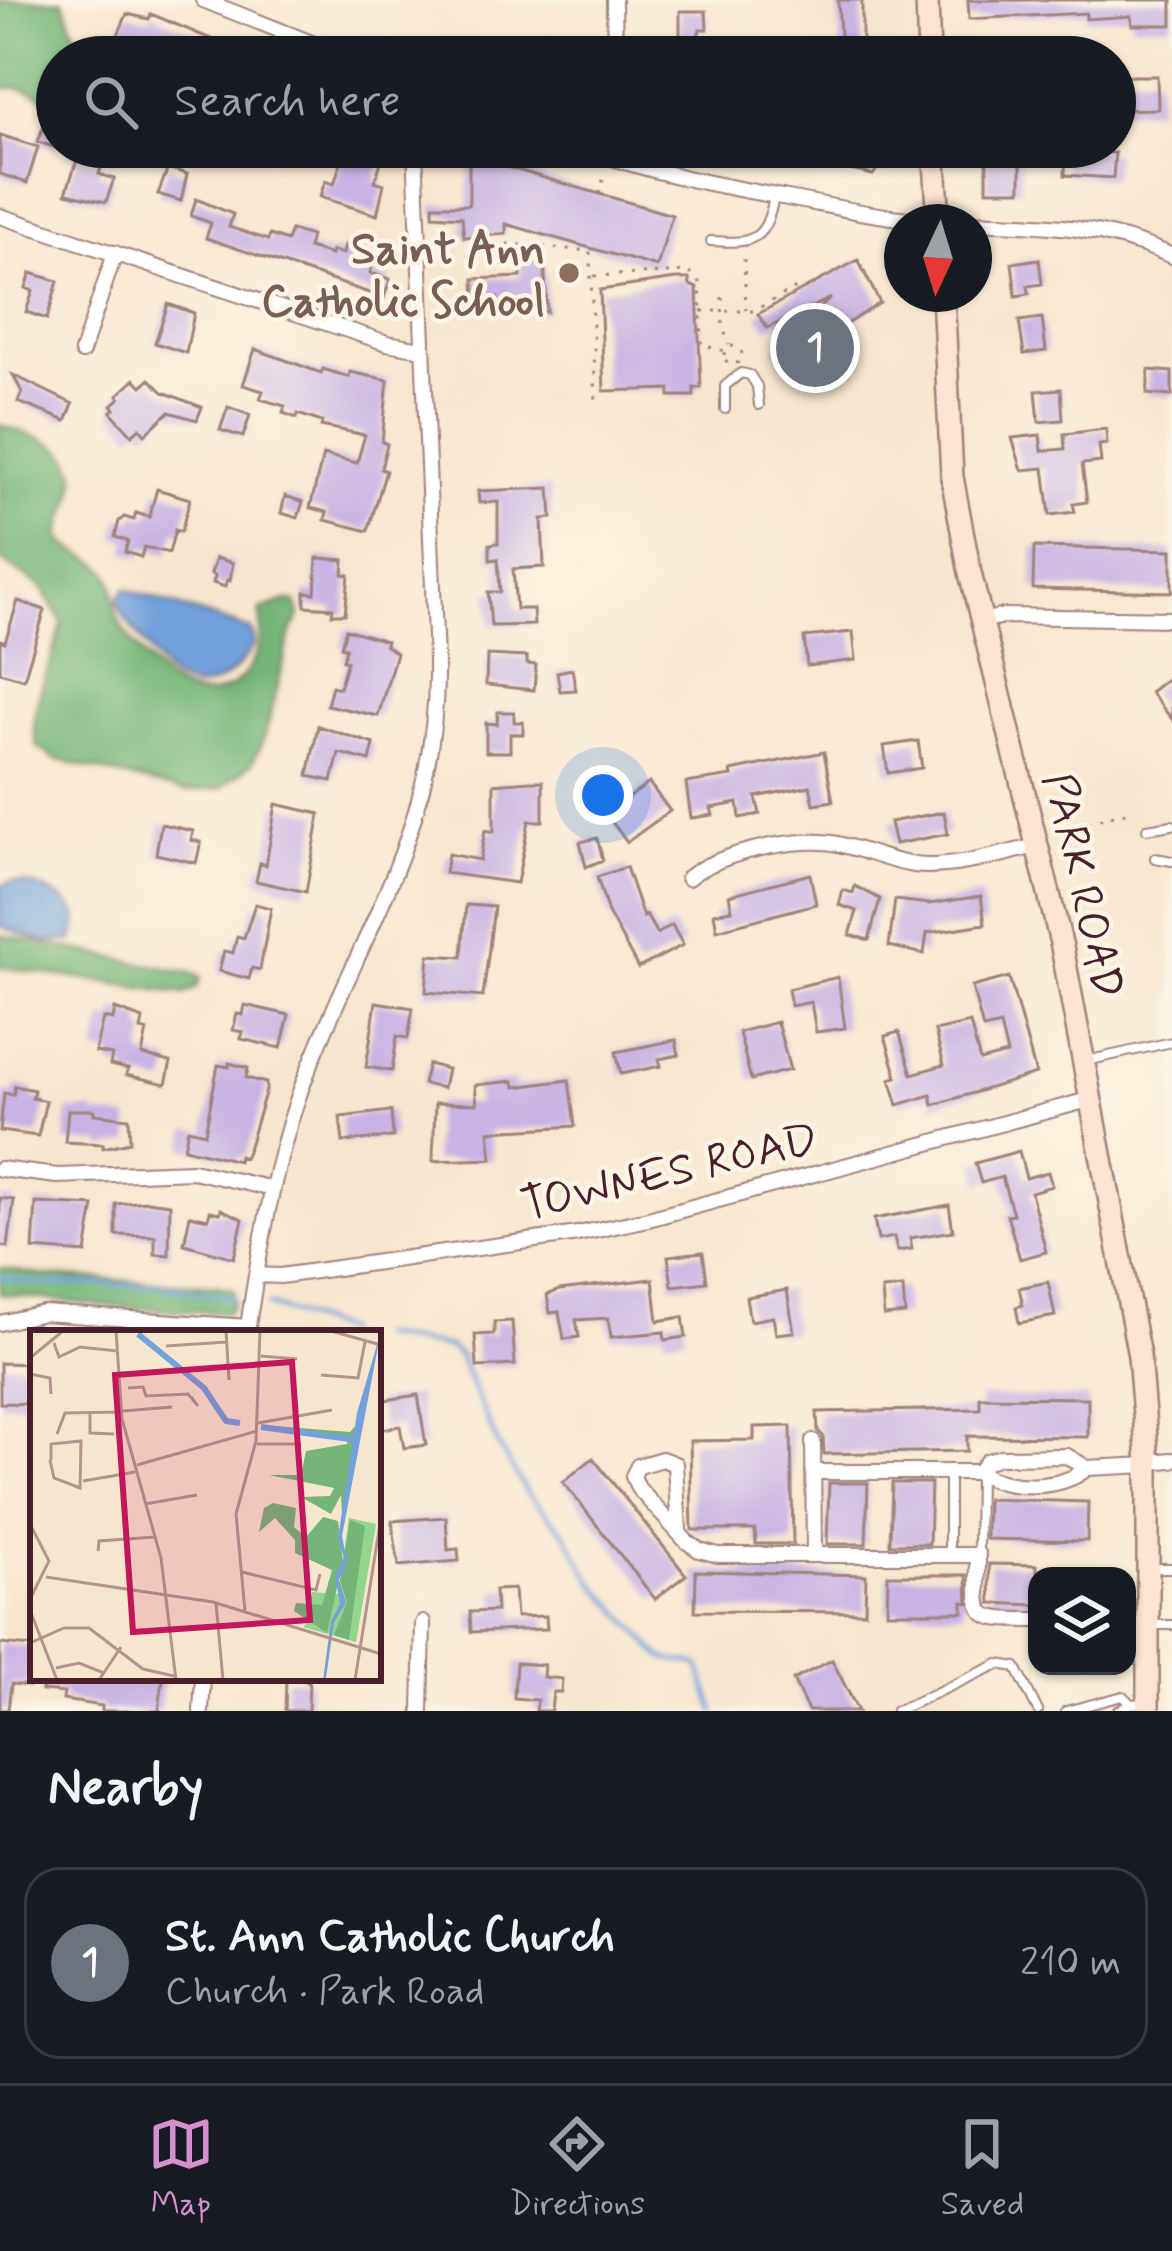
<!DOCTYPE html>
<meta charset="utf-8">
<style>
:root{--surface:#171b24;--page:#242831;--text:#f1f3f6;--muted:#9ea1a6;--line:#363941;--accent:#d690ce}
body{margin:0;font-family:Mynerve,sans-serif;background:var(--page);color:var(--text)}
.controls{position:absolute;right:36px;bottom:36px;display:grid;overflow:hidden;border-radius:24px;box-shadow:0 3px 9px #0004}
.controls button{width:108px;height:108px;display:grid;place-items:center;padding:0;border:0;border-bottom:3px solid var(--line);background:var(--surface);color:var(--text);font:60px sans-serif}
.compass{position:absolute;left:884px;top:204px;width:108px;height:108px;border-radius:50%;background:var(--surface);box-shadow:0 3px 9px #0004;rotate:184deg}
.you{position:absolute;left:603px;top:795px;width:42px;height:42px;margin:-30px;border:9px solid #fff;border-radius:50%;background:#1a73e8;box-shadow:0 0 0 18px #1a73e833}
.badge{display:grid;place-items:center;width:78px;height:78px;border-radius:50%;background:var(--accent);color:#fff;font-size:39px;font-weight:700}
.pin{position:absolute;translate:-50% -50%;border:6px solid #fff;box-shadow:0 3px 12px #0006}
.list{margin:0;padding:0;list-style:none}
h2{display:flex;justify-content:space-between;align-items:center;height:156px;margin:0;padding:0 48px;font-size:51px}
h2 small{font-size:39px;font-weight:400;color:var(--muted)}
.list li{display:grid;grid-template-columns:78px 1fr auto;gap:36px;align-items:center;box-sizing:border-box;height:192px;margin:0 24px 24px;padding:0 24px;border:3px solid var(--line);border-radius:36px}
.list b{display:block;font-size:45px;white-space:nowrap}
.list p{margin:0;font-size:39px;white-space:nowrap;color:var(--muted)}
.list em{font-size:39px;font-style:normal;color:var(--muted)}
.icon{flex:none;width:66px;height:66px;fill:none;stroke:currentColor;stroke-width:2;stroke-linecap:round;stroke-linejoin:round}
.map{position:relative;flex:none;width:1172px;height:1711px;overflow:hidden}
.search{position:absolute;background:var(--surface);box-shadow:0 3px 9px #0004;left:36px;right:36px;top:36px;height:132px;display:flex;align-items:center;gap:30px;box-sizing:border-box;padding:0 42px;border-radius:66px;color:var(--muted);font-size:45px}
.sheet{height:372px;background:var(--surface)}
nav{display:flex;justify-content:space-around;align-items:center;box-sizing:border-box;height:168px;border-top:3px solid var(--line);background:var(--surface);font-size:33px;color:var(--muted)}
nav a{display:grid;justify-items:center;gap:6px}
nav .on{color:var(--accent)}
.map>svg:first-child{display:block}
</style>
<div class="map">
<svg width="1172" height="1711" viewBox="0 0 1172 1711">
<rect width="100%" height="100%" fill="#fcf5e5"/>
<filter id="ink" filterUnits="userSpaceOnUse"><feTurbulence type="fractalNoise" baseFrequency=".00833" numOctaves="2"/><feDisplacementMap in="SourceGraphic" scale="24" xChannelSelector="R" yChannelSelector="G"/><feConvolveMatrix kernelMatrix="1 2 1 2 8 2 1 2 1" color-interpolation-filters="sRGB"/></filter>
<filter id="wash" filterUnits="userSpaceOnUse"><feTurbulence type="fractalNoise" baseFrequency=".004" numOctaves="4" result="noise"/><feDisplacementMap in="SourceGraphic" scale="48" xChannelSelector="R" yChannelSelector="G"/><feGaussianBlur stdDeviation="2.7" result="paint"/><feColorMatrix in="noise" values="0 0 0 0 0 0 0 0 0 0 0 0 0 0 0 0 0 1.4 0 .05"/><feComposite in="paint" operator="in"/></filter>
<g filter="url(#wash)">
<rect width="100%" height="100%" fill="#f7e6ce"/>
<!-- forest -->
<path fill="#75b678" stroke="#606a52" stroke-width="3" d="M0 0H63C76 32 70 32 96 57H57V106C40 93 22 84 0 89Z
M0 425C34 437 86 445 74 492 70 508 61 520 60 537 71 554 91 555 105 569 120 584 110 603 119 621 127 638 146 659 159 673 195 711 244 697 259 647 263 636 260 622 261 610L287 601 296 603 300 616 292 629 265 735 252 763 221 788 186 792 55 759 37 746C26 701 55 666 62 622L42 587 0 559Z
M0 935 191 973 201 977 197 987 185 994 0 967Z
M0 1268 44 1276 216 1286 233 1290V1305L226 1313 103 1306 0 1294Z"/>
<!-- water -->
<path fill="#72a2dc" stroke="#5e6084" stroke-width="3" d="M125 589 251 630 255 643C238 672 205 704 171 677 161 669 154 656 147 647 135 631 121 618 118 599Z
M12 882C38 885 65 893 78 917L73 940 44 942 0 926V886Z"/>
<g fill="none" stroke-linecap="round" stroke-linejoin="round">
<!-- stream -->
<path stroke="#72a2dc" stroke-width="4.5" d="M0 1277 39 1284 158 1285 234 1298
M268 1305 343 1331
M378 1336 449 1347 459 1356 499 1447 527 1493 565 1533 593 1582 660 1656C672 1665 686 1658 699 1666L715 1711"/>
</g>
<g id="blocks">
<!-- building -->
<path fill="#c8b3e4" d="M838 0H862V55L841 52Z
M968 0H1172V25H1132L1131 16 1086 19V13L969 19Z
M680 11H706L707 29H700L695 47H680Z
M127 14 149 19 151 14 254 57H127L130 50 118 46 121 39 117 37Z
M1134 76H1157L1158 109 1115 110V77Z
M44 124 57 128V148L38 142Z
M0 135 38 147 27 183 0 174Z
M312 147H378L384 152 375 181 384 184 377 215 320 197 325 181 334 184 342 159Z
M782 147H826L820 163 780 158Z
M849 147H885L883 169 878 168 873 175 846 169Z
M987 149H1021V190H987Z
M1066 149 1115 153 1113 178 1065 175Z
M499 152 500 165 672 215 657 267 506 224V234L464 237 462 217 433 215V205H469V153Z
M78 157 102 165 99 174 114 179 106 202 66 193Z
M168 168 187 174 181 201 158 194Z
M196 199 233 214 229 227 268 240 270 235 287 241 291 230 311 236 308 248 331 255 332 251 343 254 345 245 375 256 370 273 390 279 384 298 206 238 211 223 191 216Z
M520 257H544L547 312H499L498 298H475L474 279 521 277Z
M1039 259 1042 284 1028 286 1029 294 1016 296 1012 263Z
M858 260 880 303 785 362 775 348 831 298 767 328 758 314Z
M31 273 58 281 47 319 26 312 33 291 26 288Z
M676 279H689L690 285 697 288 701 388H694V396H670V389L604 391 600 290Z
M168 304 194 313 186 353 155 343Z
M1042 318 1046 351 1024 354 1019 321Z
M255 349 321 373 323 369 349 377 350 372 388 380 382 442 387 444 381 469 386 471 368 531 325 520 327 512 310 508 323 455 357 463 365 435 321 426 322 422 298 414 297 418 283 413 285 406 260 399 263 391 243 385Z
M1149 370 1172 372V396L1147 394Z
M13 375 73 404 66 421 18 402 22 392Z
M135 379 142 386 150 379 163 392 202 407 197 420 169 412 145 434 140 428 132 435 111 412 115 409 112 405 120 398 118 395Z
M1061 389 1063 420 1039 422 1036 391Z
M228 407 250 415 243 437 220 430Z
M1106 429 1107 444 1099 445 1101 462 1082 464 1087 502 1073 504 1075 512 1050 515 1044 468 1022 470 1012 438 1040 435 1042 451 1065 449 1064 434Z
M550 488 552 518 542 519 544 567 513 569 516 609H533L534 625 491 626 488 592H500L498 559 490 560V544L498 543V502L479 503 478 491Z
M157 489 190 499 181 532 175 530 169 553 144 547 141 557 125 552 128 541 115 537 119 521 124 517 134 520 136 513 149 517Z
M285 496 303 502 298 518 281 513Z
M1034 547 1172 550V592L1033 589Z
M216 558 233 563 230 581 227 580 225 587 213 583 215 576 211 574Z
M317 558 344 560 343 574 349 575 345 614H332L333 608 305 606V592L315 593Z
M18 601 45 610 24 679 0 672V640L5 642Z
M346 629 386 641 385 645 396 653 378 716 327 705 332 686 339 688 347 661 343 660 346 648 341 646Z
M853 632 856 660 807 666 804 637Z
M487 655 527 657V664L536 665 534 690 486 685Z
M572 669 576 690 560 691 557 672Z
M1172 675V719L1150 692Z
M498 712H514V722H523V734H510V752H486V723L497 724Z
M318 726 374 744 370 761 339 753 332 781 308 776Z
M918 741 922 768 888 773 884 746Z
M824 752 833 801 814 804 810 786 756 797 760 814 740 818 738 803 711 808 713 815 691 818 686 783 732 776 731 771Z
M530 781H543V821H529L517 883 445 873 448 854 480 860 485 830 494 832V784Z
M649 783 670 811 627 842 606 814Z
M276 804 320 814 306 892 256 881 260 863 266 865Z
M944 812 948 834 895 844 890 822Z
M161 824 193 831 191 840 201 842 196 863 156 854Z
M597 838 603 860 586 867 580 842Z
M626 867 643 917 646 915 657 934 672 925 683 945 638 968 608 913 597 877Z
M810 874 816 904 717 930 714 913 732 910 729 895Z
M855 886 880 899 869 940 850 935 857 911 839 905 843 890 853 893Z
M981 896 985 924 927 933 924 954 889 946 895 900 929 904Z
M255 904 271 908 260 970 252 968 249 979 219 971 224 951 233 953 237 936 244 938Z
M466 905 494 907 483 997 426 992 429 955 462 957Z
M838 977 845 1028 816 1032 811 1002 791 1006 788 989Z
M1009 977 1036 1074 933 1105 931 1095 898 1105 890 1079 897 1077 885 1036 899 1032 912 1074 944 1065 935 1031 970 1023 980 1061 1007 1054 1000 1025 983 1029 972 987Z
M376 1002 413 1008 408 1038 397 1036 392 1071 366 1067Z
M245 1005 289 1015 281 1048 241 1039 243 1032 233 1030 237 1014 243 1015Z
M115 1009 143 1019 141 1030 147 1031 142 1055 171 1062 166 1084 126 1075 128 1069 110 1065 112 1055 95 1052 103 1018 113 1020Z
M777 1022 790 1070 751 1080 739 1032Z
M676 1040 679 1055 659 1059 661 1066 621 1074 616 1052Z
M229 1063 248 1068 246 1078 266 1083V1090L249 1146 244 1158 239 1156 238 1161 184 1148 188 1129 205 1133 218 1065 229 1067Z
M428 1064 447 1069 443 1088 423 1084Z
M569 1080 575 1126 489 1131 492 1159 433 1161 435 1103 477 1104 475 1085 514 1081 515 1087Z
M15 1086 34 1090 32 1098 46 1101 38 1136 0 1131 4 1093 13 1095Z
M68 1110H94V1114L129 1118 130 1142 103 1148V1144L65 1142Z
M391 1111 393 1137 343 1142 340 1117Z
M1019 1151 1026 1178 1048 1172 1052 1186 1031 1192 1046 1252 1020 1259 1007 1215 1013 1214 1002 1177 981 1183 975 1163Z
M0 1198 14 1200 8 1247 0 1246Z
M147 1201 170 1204 169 1255 155 1254V1236L116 1235V1204Z
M36 1203 94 1206 86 1253 33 1249Z
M949 1205 953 1231 910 1238 912 1249 897 1251 894 1237 878 1240 874 1219Z
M221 1209 243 1219 234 1258 184 1244 190 1215 208 1219 210 1211 220 1213Z
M703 1252 707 1282 672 1286 668 1256Z
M653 1279 658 1321 683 1317 686 1337 665 1340 664 1332 611 1337 608 1318 576 1320 579 1337 564 1339 559 1312 550 1313 547 1295 559 1290Z
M1048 1282 1055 1316 1019 1323 1016 1307 1023 1305 1019 1288Z
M903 1288 905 1314 884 1316 882 1290Z
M787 1290 794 1332 776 1334 773 1317 750 1321 746 1297Z
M512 1321 515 1365 477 1367 475 1335 494 1334V1322Z
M0 1363 33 1364V1404L0 1403Z
M418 1395 426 1445 404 1448 400 1426 382 1429 378 1401Z
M980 1397 1088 1398V1437L967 1436V1451L824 1454 823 1436 818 1431 817 1412 980 1409Z
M791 1426 793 1544H756L755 1530H692L690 1441 754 1440V1427Z
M593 1458 686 1575 655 1599 563 1482Z
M829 1483H868L866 1544H827Z
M892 1483H931L929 1544H890Z
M987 1499 1088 1502 1087 1541 986 1539Z
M446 1517 448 1550 458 1549 459 1561 399 1566 392 1521Z
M989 1564 1037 1565V1605L991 1603Z
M696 1571 866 1575 865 1612 695 1611Z
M888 1575H967L968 1603 963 1602V1612H887Z
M514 1589 516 1617 546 1616 547 1629 471 1632 470 1612 496 1611 495 1590Z
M0 1644 33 1647 29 1686 11 1684 8 1710H0Z
M832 1660 858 1711H808L793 1680Z
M516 1663 544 1665 543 1677 562 1679 561 1692H553L551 1711H536L537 1700 514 1698Z
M43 1678H163L159 1711H102V1706L63 1700 64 1693 42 1691Z
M286 1679 309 1681 308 1711H285Z"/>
</g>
</g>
<g filter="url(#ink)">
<use href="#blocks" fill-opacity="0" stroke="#a0827c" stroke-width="3"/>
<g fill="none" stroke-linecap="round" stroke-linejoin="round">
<defs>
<path id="lane" d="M711 241C753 244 765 241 774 197
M725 409V386L741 373 750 375 757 386 759 405
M1147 829 1172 825
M1155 858 1172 861
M1086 1061 1172 1042
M949 1554V1473
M978 1554 979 1473
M1150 1568H1172
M1149 1625H1172
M896 1711 999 1664 1016 1667 1038 1711
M1066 1711 1123 1696 1131 1704 1146 1703
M1118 1711 1131 1704"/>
<path id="street" d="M203 0 347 57
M614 0 615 57
M580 147C650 173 720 186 793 199 835 207 878 217 920 220 1012 226 1084 217 1172 256
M0 216 387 343 422 349
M82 352 115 253
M981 621 1004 616 1172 619
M688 878C716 853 802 835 838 844 867 850 898 866 928 866 965 866 1001 854 1037 846
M0 1169 57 1176 193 1171 273 1189
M256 1275 280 1276 578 1234 648 1219 1092 1099
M0 1323 43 1313 248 1327
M247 1333C259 1252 273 1169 300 1092 355 940 440 832 436 661L415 147
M813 1441 814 1555
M1148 1462 1172 1460
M813 1472H979L987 1461 1000 1457 1067 1456 1087 1468 1148 1465
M979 1472C1005 1491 1064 1490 1087 1468
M679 1531 675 1464 662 1459 638 1466 633 1476 638 1488 686 1541 699 1550 718 1555H978C978 1619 971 1620 1037 1620
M201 1711 203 1678
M421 1711 423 1623"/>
<path id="secondary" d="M927 0 929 57
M934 147 939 222
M943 294 952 477 970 573 1062 947 1139 1356 1148 1462V1711"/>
</defs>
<!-- lane casing -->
<use href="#lane" stroke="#a0827c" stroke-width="12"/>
<!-- street casing -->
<use href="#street" stroke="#a0827c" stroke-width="18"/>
<!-- secondary casing -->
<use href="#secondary" stroke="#a0827c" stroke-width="26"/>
<!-- path -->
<path stroke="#a0827c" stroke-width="3" stroke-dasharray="3 9" stroke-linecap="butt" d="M599 194 605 173
M495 243 590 251 596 404
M744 259 746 310
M594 276 689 272 700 283 702 345 725 351
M722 297 723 327 729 345
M702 311H753L798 287
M724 355a9 9 0 1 1 18 0a9 9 0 1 1-18 0Z
M1053 831 1130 811"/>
<!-- lane -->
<use href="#lane" stroke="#fff" stroke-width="8"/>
<!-- street -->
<use href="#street" stroke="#fff" stroke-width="14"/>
<!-- secondary -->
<use href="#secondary" stroke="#fee3d2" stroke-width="21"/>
</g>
</g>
<!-- markers -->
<circle fill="#8d6e63" stroke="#fcf5e5" stroke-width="4.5" cx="569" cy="273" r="12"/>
<g text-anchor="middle" stroke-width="9" stroke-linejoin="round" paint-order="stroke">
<!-- education labels -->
<g font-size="45" font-weight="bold" fill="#785e54" stroke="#fcf5e5" text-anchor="end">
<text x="545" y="263">Saint Ann<tspan x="545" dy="52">Catholic School</tspan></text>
</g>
<!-- street labels -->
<g font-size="45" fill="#4a1f2b" stroke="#fcf5e5">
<text transform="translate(1085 885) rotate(77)" y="16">PARK ROAD</text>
<text transform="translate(669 1170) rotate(-13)" y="16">TOWNES ROAD</text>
</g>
</g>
<!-- overview -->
<g transform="translate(30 1330)">
<rect width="351" height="351" fill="#f7e6ce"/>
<path d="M319 188 346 194 326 312 273 297 291 278 279 275 282 262 308 264Z" fill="#92d58d"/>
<path d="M327 94 312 185 311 165 301 184 271 167 300 166 304 158 239 145H271L276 121 317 114 318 108 232 95 320 102ZM243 173 266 178 264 197 276 207 293 187 308 191 313 231 297 303 264 281 266 273 292 275 302 240 265 223V210L245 188 229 202 234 178ZM320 190 335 196 319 310 304 305 317 272 310 251Z" fill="#75b678"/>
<path d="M351 1 312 206 317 232 309 250 316 273 304 292 296 348 293 350 301 291 310 274 305 245 314 228 308 208 327 83Z" fill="#72a2dc"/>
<path fill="none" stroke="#72a2dc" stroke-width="6" d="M108 4 174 58 196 91 210 93M231 97 327 110"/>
<path fill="none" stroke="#b2968d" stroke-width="3" d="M86 1 92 89 131 228 146 350M196 1 199 50M301 1 351 15M24 13 29 27 50 17 87 21M136 16 197 12M231 26 267 29M0 28 33 1M0 44 20 48 21 64M291 45 328 48 335 12M98 58 113 57 116 66 158 64 168 76 161 67M93 81 142 77M60 83V103L84 104M228 93 302 80M27 104 35 83 91 82M227 114H271M21 130V114L51 111 50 158 24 148 20 130 22 139M107 135 227 101M53 151 105 142M115 174 167 165M0 194 19 231 0 269M68 221 69 211 125 207M212 242 286 260 290 244M16 247 183 272 351 324M186 273 193 350M0 280 27 350M215 281 206 184 226 111 230 1M0 313 34 298H59L113 339 144 346M26 338 49 333 74 343M69 350 91 317M325 350 351 188"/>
<path fill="#c2185b" fill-opacity="0.15" stroke="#c2185b" stroke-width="6" d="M262 32 280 290 103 302 85 45Z"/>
<rect width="351" height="351" fill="none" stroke="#4a1f2b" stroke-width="6"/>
</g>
</svg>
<div class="controls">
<button><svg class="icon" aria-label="layers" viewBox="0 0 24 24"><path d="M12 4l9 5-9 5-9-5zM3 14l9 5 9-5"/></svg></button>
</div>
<svg class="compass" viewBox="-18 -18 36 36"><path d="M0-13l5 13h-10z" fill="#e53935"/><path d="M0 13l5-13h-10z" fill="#9ea1a6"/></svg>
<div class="you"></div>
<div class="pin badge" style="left:815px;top:348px;background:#6b7280">1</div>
<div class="search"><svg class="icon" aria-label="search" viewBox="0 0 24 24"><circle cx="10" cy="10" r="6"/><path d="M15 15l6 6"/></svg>Search here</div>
</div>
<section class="sheet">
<h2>Nearby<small></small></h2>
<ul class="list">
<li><span class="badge" style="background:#6b7280">1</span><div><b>St. Ann Catholic Church</b><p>Church · Park Road</p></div><em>210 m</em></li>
</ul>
</section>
<nav>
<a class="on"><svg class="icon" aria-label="map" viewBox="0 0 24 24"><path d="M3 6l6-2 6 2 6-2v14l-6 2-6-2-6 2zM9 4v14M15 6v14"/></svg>Map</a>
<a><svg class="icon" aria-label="directions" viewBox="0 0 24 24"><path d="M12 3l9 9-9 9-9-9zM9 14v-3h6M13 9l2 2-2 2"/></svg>Directions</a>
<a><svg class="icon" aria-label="saved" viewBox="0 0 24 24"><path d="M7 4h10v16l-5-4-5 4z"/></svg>Saved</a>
</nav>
